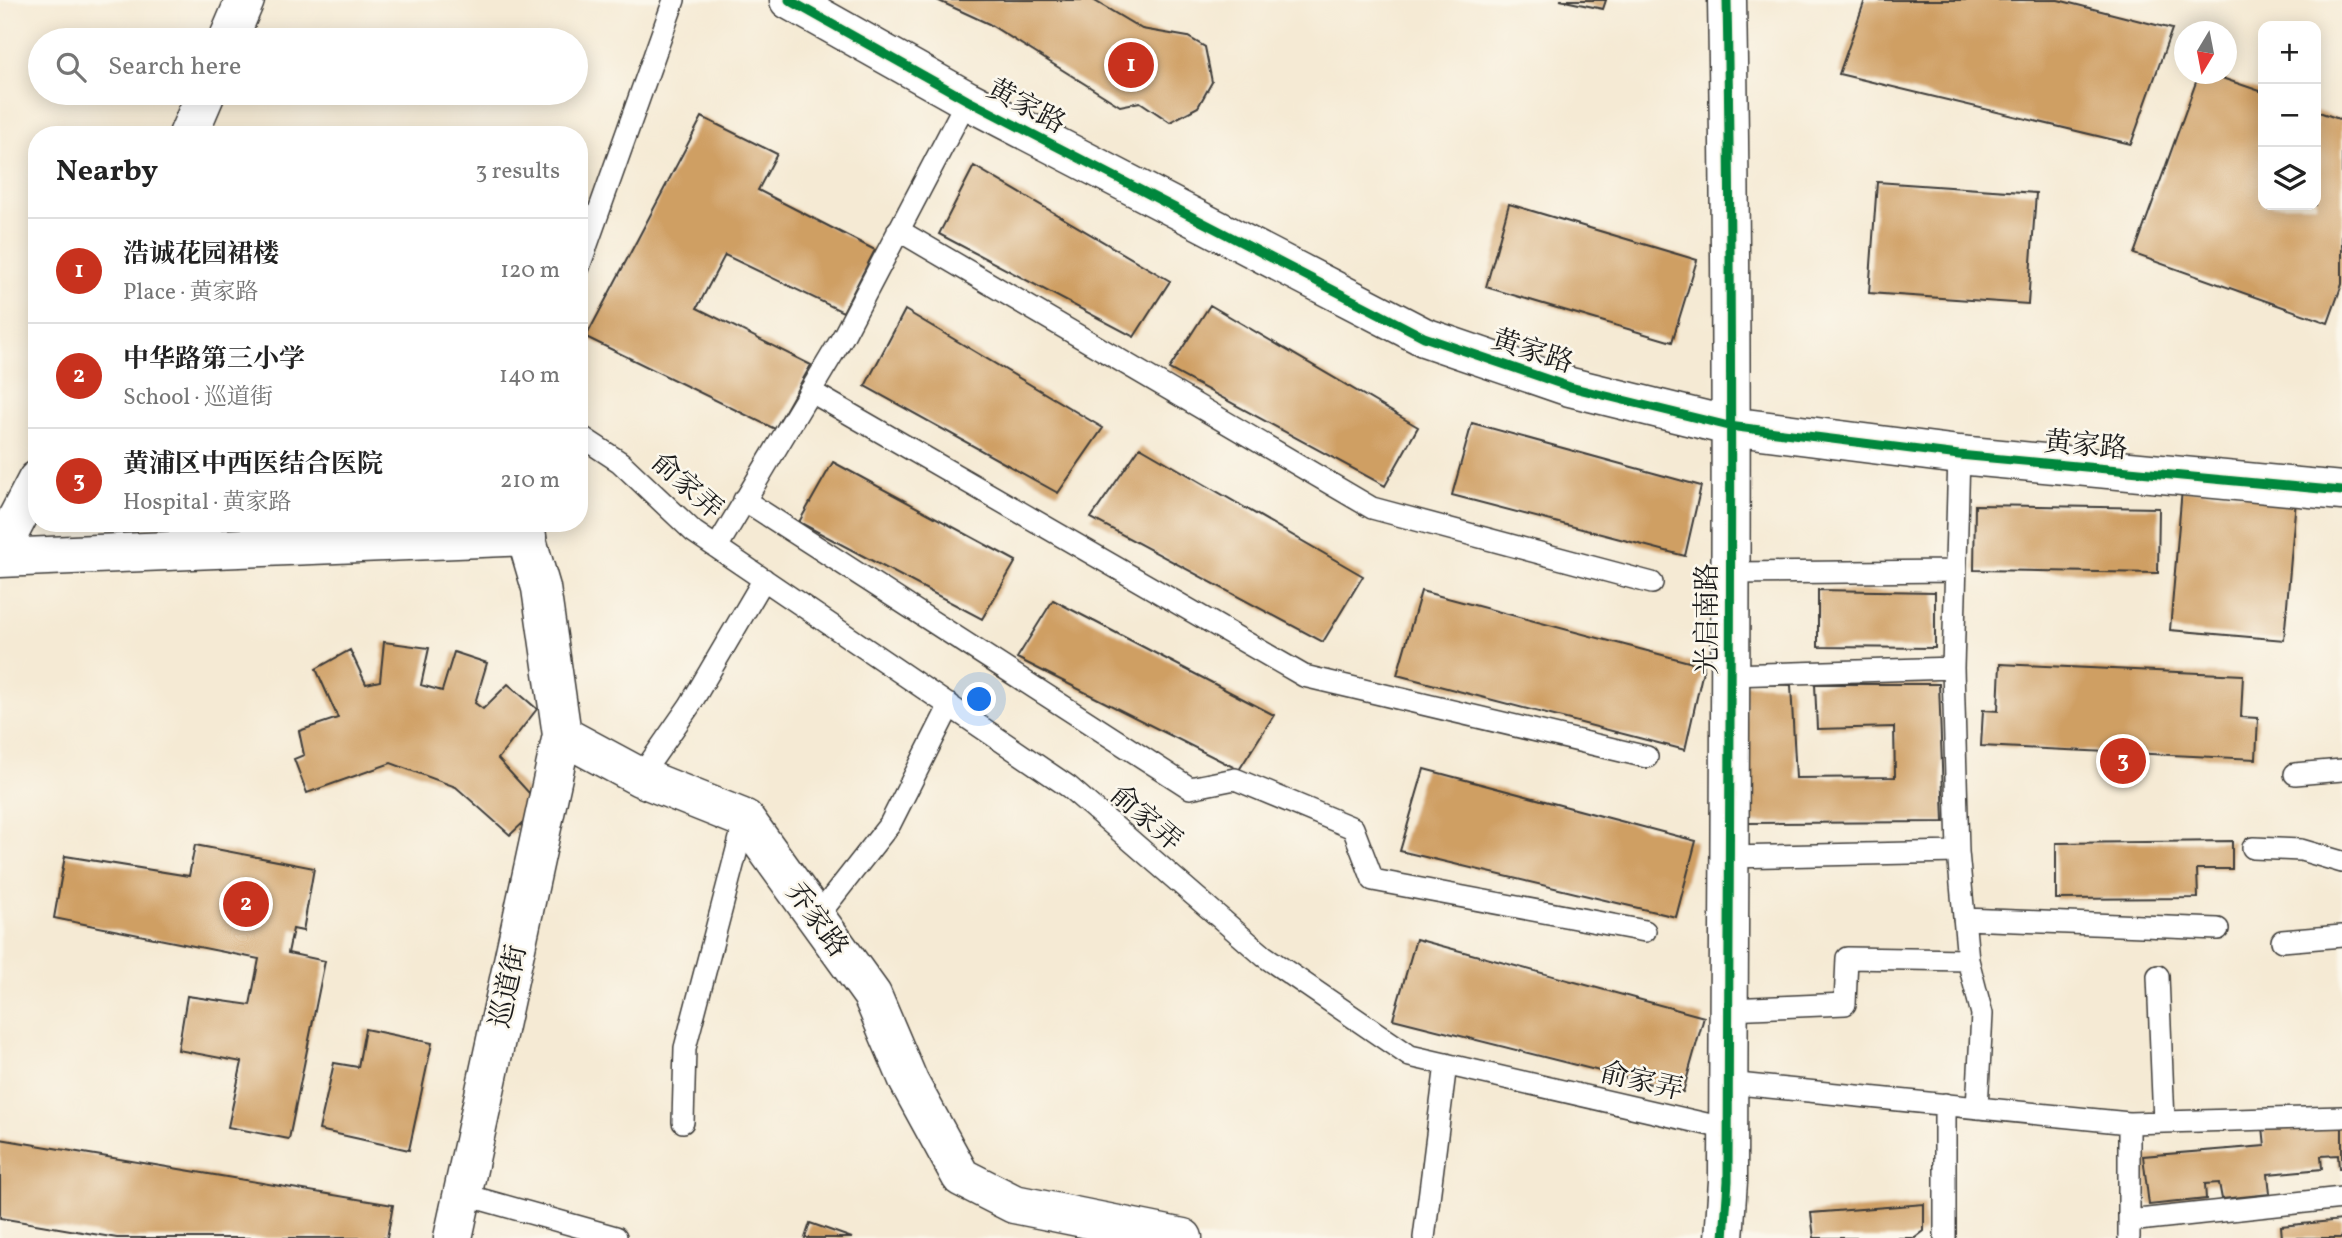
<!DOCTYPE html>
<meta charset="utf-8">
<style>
:root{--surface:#fff;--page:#f2f2f2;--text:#222;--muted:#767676;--line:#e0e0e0;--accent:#c8321e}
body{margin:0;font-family:Vollkorn,"Noto Serif SC",serif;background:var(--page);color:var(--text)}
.controls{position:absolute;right:21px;top:21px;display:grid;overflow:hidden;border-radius:14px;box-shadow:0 4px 18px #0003}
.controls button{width:63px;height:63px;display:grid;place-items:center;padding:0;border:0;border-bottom:2px solid var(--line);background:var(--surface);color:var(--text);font:35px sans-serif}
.compass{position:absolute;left:2174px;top:21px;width:63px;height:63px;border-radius:50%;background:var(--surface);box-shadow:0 4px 18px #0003;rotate:190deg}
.you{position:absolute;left:980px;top:700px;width:24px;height:24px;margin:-18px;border:5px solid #fff;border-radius:50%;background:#1a73e8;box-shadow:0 0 0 10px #1a73e833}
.badge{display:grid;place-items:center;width:46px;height:46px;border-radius:50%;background:var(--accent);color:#fff;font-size:23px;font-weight:700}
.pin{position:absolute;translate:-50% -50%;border:4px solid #fff;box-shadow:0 2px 7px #0006}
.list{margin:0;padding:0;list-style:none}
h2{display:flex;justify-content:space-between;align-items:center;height:91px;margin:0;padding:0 28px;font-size:30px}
h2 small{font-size:23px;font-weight:400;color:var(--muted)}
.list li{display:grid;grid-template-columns:46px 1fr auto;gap:21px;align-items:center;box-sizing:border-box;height:105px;padding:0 28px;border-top:2px solid var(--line)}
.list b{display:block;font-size:26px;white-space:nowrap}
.list p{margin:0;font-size:23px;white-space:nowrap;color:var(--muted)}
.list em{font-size:23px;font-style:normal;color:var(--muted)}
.icon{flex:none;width:38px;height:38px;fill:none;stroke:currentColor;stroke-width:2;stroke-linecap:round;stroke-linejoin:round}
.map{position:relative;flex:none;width:2342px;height:1238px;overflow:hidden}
.search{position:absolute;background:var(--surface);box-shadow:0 4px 18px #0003;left:28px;top:28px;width:560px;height:77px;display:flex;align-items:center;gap:18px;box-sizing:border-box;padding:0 24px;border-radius:38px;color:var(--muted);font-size:26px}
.panel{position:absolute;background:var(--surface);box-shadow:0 4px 18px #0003;left:28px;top:126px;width:560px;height:406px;border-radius:28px}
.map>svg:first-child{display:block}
</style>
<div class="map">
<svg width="2342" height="1238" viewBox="0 0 2342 1238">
<rect width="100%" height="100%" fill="#fbf7ec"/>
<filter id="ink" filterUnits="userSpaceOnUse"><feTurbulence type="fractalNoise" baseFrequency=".0143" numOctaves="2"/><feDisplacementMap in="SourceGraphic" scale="14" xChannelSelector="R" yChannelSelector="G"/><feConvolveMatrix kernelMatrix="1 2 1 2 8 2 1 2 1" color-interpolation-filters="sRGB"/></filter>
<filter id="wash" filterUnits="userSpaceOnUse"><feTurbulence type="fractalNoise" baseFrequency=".00686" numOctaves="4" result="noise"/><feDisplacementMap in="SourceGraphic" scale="28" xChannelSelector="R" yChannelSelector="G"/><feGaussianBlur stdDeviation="1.57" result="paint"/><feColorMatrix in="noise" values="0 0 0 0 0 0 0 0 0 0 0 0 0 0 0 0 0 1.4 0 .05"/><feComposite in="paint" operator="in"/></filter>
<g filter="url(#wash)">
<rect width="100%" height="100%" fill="#f5ead4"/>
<g id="blocks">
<!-- building -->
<path fill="#cf9f63" d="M937 0H1093L1142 29 1188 37 1205 47 1212 82 1198 107 1170 122 1140 102 1120 106 989 24Z
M1560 0H1606L1603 9Z
M1865 0H2058L2172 29 2131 144 1839 74Z
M2199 74H2210L2263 92V205H2316V111L2342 120V284L2328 323 2134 254Z
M702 117 777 154 758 190 875 250 843 312 725 255 697 308 811 365 775 429 586 337Z
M974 166 1170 281 1134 337 939 234Z
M1877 182 2036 193 2028 304 1869 293Z
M1509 204 1697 260 1672 342 1486 287Z
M1210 305 1418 427 1385 486 1169 369Z
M905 310 1103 428 1058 493 865 386Z
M1472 423 1701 486 1685 556 1452 495Z
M1140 447 1363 576 1323 642 1091 518Z
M833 462 1016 561 982 619 799 522Z
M2182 489 2296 499 2284 640 2170 630Z
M1975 505 2159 508 2158 573 1974 570Z
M1818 590 1935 592V648L1818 647Z
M1421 591 1704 666 1685 750 1397 675Z
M1053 600 1274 715 1239 770 1017 658Z
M384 642 429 648 421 685 442 691 454 652 487 663 475 703 483 709 508 684 537 709 498 759 541 806 510 835 456 787 391 763 307 793 294 759 304 755 299 731 338 718 316 669 350 650 366 684 380 681Z
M2000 664 2243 675 2241 717 2258 718 2256 759 1981 746 1983 710 1998 711Z
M1745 684 1791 685 1796 778 1895 777 1894 727 1817 729 1815 684H1939L1944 822 1748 823Z
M1424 769 1696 841 1676 917 1400 851Z
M2232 841V869H2197L2198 898 2056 899V843Z
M195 845 314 868 303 931 293 929 288 953 325 961 289 1139 228 1127 242 1062 178 1050 187 996 250 1005 259 959 54 918 65 856 189 876Z
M1416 939 1704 1017 1683 1092 1393 1019Z
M365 1029 432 1043 409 1150 319 1130 334 1063 358 1067Z
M2342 1120V1168H2339L2338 1155 2321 1156 2322 1169 2268 1174 2270 1194 2222 1199 2219 1183 2205 1184 2206 1199 2149 1205 2143 1156 2265 1146 2263 1127Z
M0 1139 393 1205 387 1238H117L0 1218Z
M1924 1204V1231L1915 1238H1814L1811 1213Z
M2342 1220V1238H2282L2281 1226Z
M810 1223 852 1238H805Z"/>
</g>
</g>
<g filter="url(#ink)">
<use href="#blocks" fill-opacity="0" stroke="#3d3b38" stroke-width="2"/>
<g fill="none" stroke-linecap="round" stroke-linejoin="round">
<defs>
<path id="lane" d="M898 230 1372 508 1652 583
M579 267 674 0
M810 391 1304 676 1647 757
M579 435 620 462 694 532 1069 787 1264 956 1410 1056 1728 1129
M1959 455 1953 668 1958 852 1968 960 1982 1014 1977 1108
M744 500 1190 788 1235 779 1353 828 1373 880 1645 931
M717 547 844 335 967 100
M1729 573 1954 571
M1729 675 1953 668
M2295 774 2342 770
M640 777 690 705 764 579
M2253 848 2301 850 2342 862
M1729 857 1958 852
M817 917 890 824 950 705
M1964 919 2218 929
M2282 941 2342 936
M2158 976 2164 1122
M1728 1009 1845 1004 1847 958 1968 960
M1728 1083 2129 1123 2342 1117
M683 1122 685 1048 745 819
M462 1194 616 1237
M2129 1221 2342 1198
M1424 1238 1446 1064
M1945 1238V1104
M2129 1238V1123"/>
<path id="street" d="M789 0 967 100 1424 337 1570 387 1729 426 1959 455 2342 491
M522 523 541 588 562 735 640 777 745 819 872 995 909 1082 961 1177 1014 1204 1183 1238
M453 1238 562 735
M1724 1238 1728 1181C1729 787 1734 394 1727 0"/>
<path id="secondary" d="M228 40 245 0
M188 135 206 93
M0 551 37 480
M0 558 527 536"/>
</defs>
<!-- lane casing -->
<use href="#lane" stroke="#3d3b38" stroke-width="24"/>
<!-- street casing -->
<use href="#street" stroke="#3d3b38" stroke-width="41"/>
<!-- secondary casing -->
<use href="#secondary" stroke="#3d3b38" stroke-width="41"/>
<!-- lane -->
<use href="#lane" stroke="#fff" stroke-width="21"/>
<!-- street -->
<use href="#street" stroke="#fff" stroke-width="38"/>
<!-- secondary -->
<use href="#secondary" stroke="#fff" stroke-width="38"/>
<defs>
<path id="cycleway" d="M789 0 967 100 1424 337 1570 387 1729 426 1959 455 2342 491
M1724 1238 1728 1181C1729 787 1734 394 1727 0"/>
</defs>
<!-- cycleway casing -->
<use href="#cycleway" stroke="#fbf7ec" stroke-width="13"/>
<!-- cycleway -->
<use href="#cycleway" stroke="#00873e" stroke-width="9"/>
</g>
</g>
<g text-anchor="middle" stroke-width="5" stroke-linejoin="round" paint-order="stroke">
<!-- street labels -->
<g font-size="28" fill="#1c1c1c" stroke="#fbf7ec">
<text transform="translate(1027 105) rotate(28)" y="10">黄家路</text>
<text transform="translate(1533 350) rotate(18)" y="10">黄家路</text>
<text transform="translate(2086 444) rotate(5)" y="10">黄家路</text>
<text transform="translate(688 485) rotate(42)" y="10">俞家弄</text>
<text transform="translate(1706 619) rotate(-90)" y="10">光启南路</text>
<text transform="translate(1147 817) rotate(41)" y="10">俞家弄</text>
<text transform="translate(818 919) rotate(54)" y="10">乔家路</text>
<text transform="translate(507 986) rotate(-78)" y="10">巡道街</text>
<text transform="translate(1642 1080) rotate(13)" y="10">俞家弄</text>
</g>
</g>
</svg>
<div class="controls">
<button>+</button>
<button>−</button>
<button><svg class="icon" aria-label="layers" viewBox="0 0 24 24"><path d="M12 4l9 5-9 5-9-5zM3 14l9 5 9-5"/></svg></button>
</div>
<svg class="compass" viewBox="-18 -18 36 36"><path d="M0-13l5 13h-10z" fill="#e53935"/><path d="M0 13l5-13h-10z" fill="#767676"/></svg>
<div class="you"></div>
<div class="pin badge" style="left:1131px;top:65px">1</div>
<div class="pin badge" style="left:246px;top:904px">2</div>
<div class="pin badge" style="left:2123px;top:761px">3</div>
<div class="search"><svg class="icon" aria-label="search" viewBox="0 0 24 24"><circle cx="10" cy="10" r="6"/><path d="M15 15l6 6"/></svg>Search here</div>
<section class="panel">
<h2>Nearby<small>3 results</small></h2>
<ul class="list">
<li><span class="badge">1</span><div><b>浩诚花园裙楼</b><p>Place · 黄家路</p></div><em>120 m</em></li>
<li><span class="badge">2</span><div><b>中华路第三小学</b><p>School · 巡道街</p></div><em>140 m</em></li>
<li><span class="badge">3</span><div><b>黄浦区中西医结合医院</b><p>Hospital · 黄家路</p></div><em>210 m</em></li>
</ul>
</section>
</div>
